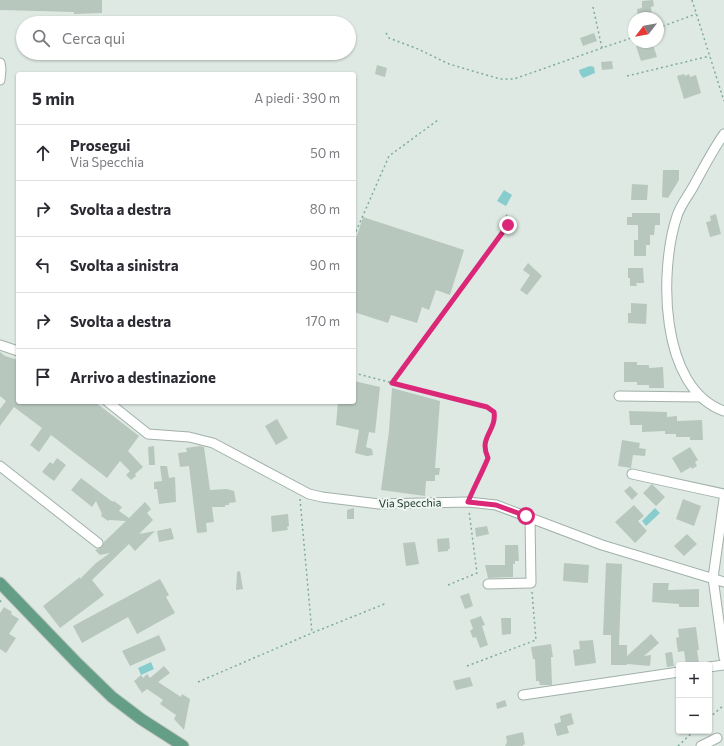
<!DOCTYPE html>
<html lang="it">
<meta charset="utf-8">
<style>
:root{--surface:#fff;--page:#f7f7f7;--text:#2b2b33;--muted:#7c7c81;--line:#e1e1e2}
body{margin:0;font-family:Commissioner,sans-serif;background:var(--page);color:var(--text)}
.controls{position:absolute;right:12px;bottom:12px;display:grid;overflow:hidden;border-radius:4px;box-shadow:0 1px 3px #0004}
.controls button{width:36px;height:36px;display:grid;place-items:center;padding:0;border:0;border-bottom:1px solid var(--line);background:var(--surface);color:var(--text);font:20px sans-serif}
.compass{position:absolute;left:628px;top:12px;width:36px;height:36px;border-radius:50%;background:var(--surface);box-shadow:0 1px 3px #0004;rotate:239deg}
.stop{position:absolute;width:12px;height:12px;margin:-9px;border:3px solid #db2777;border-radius:50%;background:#fff}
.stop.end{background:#db2777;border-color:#fff;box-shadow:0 1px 4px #0008}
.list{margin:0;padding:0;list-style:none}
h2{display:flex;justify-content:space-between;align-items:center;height:52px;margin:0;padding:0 16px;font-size:17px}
h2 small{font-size:13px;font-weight:400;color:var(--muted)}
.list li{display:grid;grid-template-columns:26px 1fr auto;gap:12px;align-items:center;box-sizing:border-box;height:56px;padding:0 16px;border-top:1px solid var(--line)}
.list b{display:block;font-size:15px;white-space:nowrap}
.list p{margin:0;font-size:13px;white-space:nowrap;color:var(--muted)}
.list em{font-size:13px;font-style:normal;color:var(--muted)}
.icon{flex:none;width:22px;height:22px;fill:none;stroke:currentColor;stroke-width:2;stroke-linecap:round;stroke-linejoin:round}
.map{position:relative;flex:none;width:724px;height:746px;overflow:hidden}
.search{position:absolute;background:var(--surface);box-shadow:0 1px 3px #0004;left:16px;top:16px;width:340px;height:44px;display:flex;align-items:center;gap:10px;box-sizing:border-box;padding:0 14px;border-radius:22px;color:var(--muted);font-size:15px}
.panel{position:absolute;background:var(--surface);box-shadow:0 1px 3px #0004;left:16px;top:72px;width:340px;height:332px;border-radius:4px}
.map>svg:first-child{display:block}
</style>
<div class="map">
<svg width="724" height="746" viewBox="0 0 724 746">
<rect width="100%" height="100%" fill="#dee9e3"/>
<!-- water -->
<path fill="#87cdce" d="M590 66 594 67 595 73 583 78 580 74 579 70Z
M504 190 512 195 506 206 497 201Z
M655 508 660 513 646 526 642 521Z
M151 662 154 669 141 675 138 668Z"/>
<!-- building -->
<path fill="#b7c7be" d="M0 0H102V13L74 14V12L0 10Z
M653 0 654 6 651 7 652 18H638L637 9 642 8V1Z
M594 33 597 41 583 46 580 38Z
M649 42H652L657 57 641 61 636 46Z
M612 61 613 69 602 70 601 62Z
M377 65 387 68 385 77 375 74Z
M684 74 685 76 689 74 690 77 696 75 701 93 684 99 677 76Z
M663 170H679V180L668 198 662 197Z
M632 184 648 185 647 200H631Z
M632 213H660V225H655L654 235H650V245H646V256H634V240H638V225H627V217H632Z
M716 214 721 234 710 237 706 222 711 221 710 216Z
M363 217 464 250 450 295 436 290 429 310 422 307 417 323 391 315 388 323 354 312V245Z
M528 263 542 276 527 295 520 290 530 275 523 270Z
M628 268H643L644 283H636L637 286H630V278H628Z
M631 303 647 304 646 324 628 323V313H631Z
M0 352 5 356 18 360V402H95L139 436 128 451 143 467 135 474 136 476 131 480 126 475 130 471 120 461 107 478 51 435 39 452 30 445 42 428 14 407 0 426V409L6 401 0 396Z
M624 362H637V365H649V368L663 367 664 388H649V385H637V382H624Z
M354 381 380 387 375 433 369 432 366 447 372 449 373 455 367 456 355 453 359 430 336 425 338 402H354Z
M392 388 440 401 435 468H440L439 475H435V481H426L425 496 381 490 389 431Z
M629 411 667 412V417L677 416V421L702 420 703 440H690V437H676V434H665V431L642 432V425H630Z
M277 419 288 438 276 445 265 426Z
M622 440 640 443 639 448 646 449 645 456 633 455 631 468 618 466Z
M154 446 155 465H149L148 447Z
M200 446 204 447 210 490 227 489 234 491 236 502 229 503V505H225V507H212L214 522 206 523 207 532 197 533 189 466 180 467 178 453 187 452 186 448Z
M690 447 698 460 695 462 697 466 692 469 691 467 681 473 672 458Z
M57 458 66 465 54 481 42 472 50 462 53 464Z
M160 466H167L169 478 175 477 176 502 159 504 157 489H154V482L162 481Z
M81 478 110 500 114 502V501L122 507 119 511 129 518 145 502 151 509 147 513 153 520 139 534 155 531 135 551 129 544 92 580 104 595 60 628 43 606 80 577V579L96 563 110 553 100 555 95 550 102 547 104 542 126 521 109 520 108 521 101 516 102 514 96 501 92 507 71 490Z
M652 484 665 497 656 506 643 493Z
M630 486 638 494 632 500 624 491Z
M683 499 701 506 694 526 676 519Z
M634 505 644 516 638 521 647 531 635 543 615 522Z
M354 508V519H347V510Z
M288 514 289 526 287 527 288 530 272 532 271 516Z
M487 526 489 534 476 537 475 528Z
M171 528 174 539 159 542 157 531Z
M687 534 697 544 684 556 674 546Z
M449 538 450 549H448V551L438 552 437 539Z
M415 542 419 564 406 566 403 543Z
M505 545H518L519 561H515V564H513V577L488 578 485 565H505Z
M564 563 589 565 588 583 563 581Z
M606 563 622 564 619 645H627V656L651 634 659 643 644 656 651 655 650 666 627 664V665H611V635H603Z
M240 571 243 589 236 590 237 572Z
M160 579 169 595 166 597 175 613 137 634 128 617 82 643 73 626Z
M653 583H669L668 590 699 589V607H679V604L652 602Z
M469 593 473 606 465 609 460 596Z
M4 607 12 612 11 614 19 619 9 634 16 638 6 653 0 649V613Z
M481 616 485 625 482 626 488 645 480 648 476 637 473 638 470 631 473 629 470 620Z
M501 618H511V634L502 635Z
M696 627 699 650H697L699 663 686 665 684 651 678 652 676 638 679 637 678 629Z
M159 635 166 650 130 666 122 651Z
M593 640 596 663 575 666 573 650 580 649 579 641Z
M551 644 553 657H551L552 685H540L539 681H536L535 659H533L531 647Z
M672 652 674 666 667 667 665 653Z
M164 666 170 673 158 682 181 697 182 694 190 699 184 730 174 719 176 715 160 704 163 700 147 689 142 693 134 681 141 675 143 678 147 674 150 678Z
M470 677 473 686 456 690 453 681Z
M505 700 507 706 497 709 496 703Z
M571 713 574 724 567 726 569 733 557 736 554 724 561 722 560 716Z
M523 732 525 744 522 746H505L507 742 506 736Z"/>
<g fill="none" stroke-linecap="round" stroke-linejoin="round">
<defs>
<path id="minor" d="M0 63 1 69 0 80
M724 134C712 151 703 169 693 187 688 196 680 206 677 216 659 270 659 388 724 411
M0 345 18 351
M619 396 701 397
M108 402 148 434 189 437 213 443 309 494 322 497 379 504 468 502 496 505 602 545 724 582
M0 466 98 543
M632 474 724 494
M724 499 713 578 724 658
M488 584 531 583 530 518
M709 667 724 665
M523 695 679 672
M701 746 717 738"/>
<path id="major" d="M0 583 78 664 112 697 141 719 183 746"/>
</defs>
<!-- minor casing -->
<use href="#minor" stroke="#a1b1a9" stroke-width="11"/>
<!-- major casing -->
<use href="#major" stroke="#bcc4c1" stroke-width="13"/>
<!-- path -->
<path stroke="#7fac98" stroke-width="1.5" stroke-dasharray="2 3" stroke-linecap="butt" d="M692 0 724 101
M593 7 602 48 634 37
M658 28 696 14
M386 33 389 38 418 49 449 64 500 79H514L602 48
M627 76 710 56
M354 236 389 156 438 120
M354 373 487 407 494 412C497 431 478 436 488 458L471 494
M391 383 508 225 506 212
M300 499 312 633
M448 585 477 573 469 511
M0 602 2 599
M467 666 536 640 532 592
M198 682 312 633 387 603
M709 718 724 705
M678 746 694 731"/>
<!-- minor -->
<use href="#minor" stroke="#fff" stroke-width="9"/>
<!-- major -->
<use href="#major" stroke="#649e87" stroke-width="11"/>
</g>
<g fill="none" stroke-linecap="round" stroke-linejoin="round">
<!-- route -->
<path stroke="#db2777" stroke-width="5" d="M508 225 392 383 487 407 494 412C497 431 478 437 488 458 482 473 474 487 468 502L496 505 526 516"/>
</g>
<g text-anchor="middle" stroke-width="4" stroke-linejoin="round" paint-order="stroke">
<!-- street labels -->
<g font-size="11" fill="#20392f" stroke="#eef6f1">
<text transform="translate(410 503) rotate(-1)" y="4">Via Specchia</text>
</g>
</g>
</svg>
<div class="controls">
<button>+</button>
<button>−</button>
</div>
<svg class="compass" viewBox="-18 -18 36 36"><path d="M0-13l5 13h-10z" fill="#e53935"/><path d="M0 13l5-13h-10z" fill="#7c7c81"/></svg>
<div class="stop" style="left:526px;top:516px"></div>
<div class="stop end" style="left:508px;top:225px"></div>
<div class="search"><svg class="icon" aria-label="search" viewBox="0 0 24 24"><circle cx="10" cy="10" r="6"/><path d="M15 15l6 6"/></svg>Cerca qui</div>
<section class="panel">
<h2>5 min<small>A piedi · 390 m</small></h2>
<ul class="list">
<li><svg class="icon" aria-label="ahead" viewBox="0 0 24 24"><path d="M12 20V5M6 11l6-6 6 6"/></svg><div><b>Prosegui</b><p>Via Specchia</p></div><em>50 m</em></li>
<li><svg class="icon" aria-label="right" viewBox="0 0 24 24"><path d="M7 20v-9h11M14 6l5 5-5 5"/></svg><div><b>Svolta a destra</b></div><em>80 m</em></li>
<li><svg class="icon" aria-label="left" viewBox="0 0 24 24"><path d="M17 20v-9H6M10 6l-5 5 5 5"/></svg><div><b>Svolta a sinistra</b></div><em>90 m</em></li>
<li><svg class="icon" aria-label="right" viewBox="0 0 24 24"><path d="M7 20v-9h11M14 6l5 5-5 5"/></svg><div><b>Svolta a destra</b></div><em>170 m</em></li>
<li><svg class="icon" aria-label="arrive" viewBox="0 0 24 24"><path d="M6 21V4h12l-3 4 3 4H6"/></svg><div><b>Arrivo a destinazione</b></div></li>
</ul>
</section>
</div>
